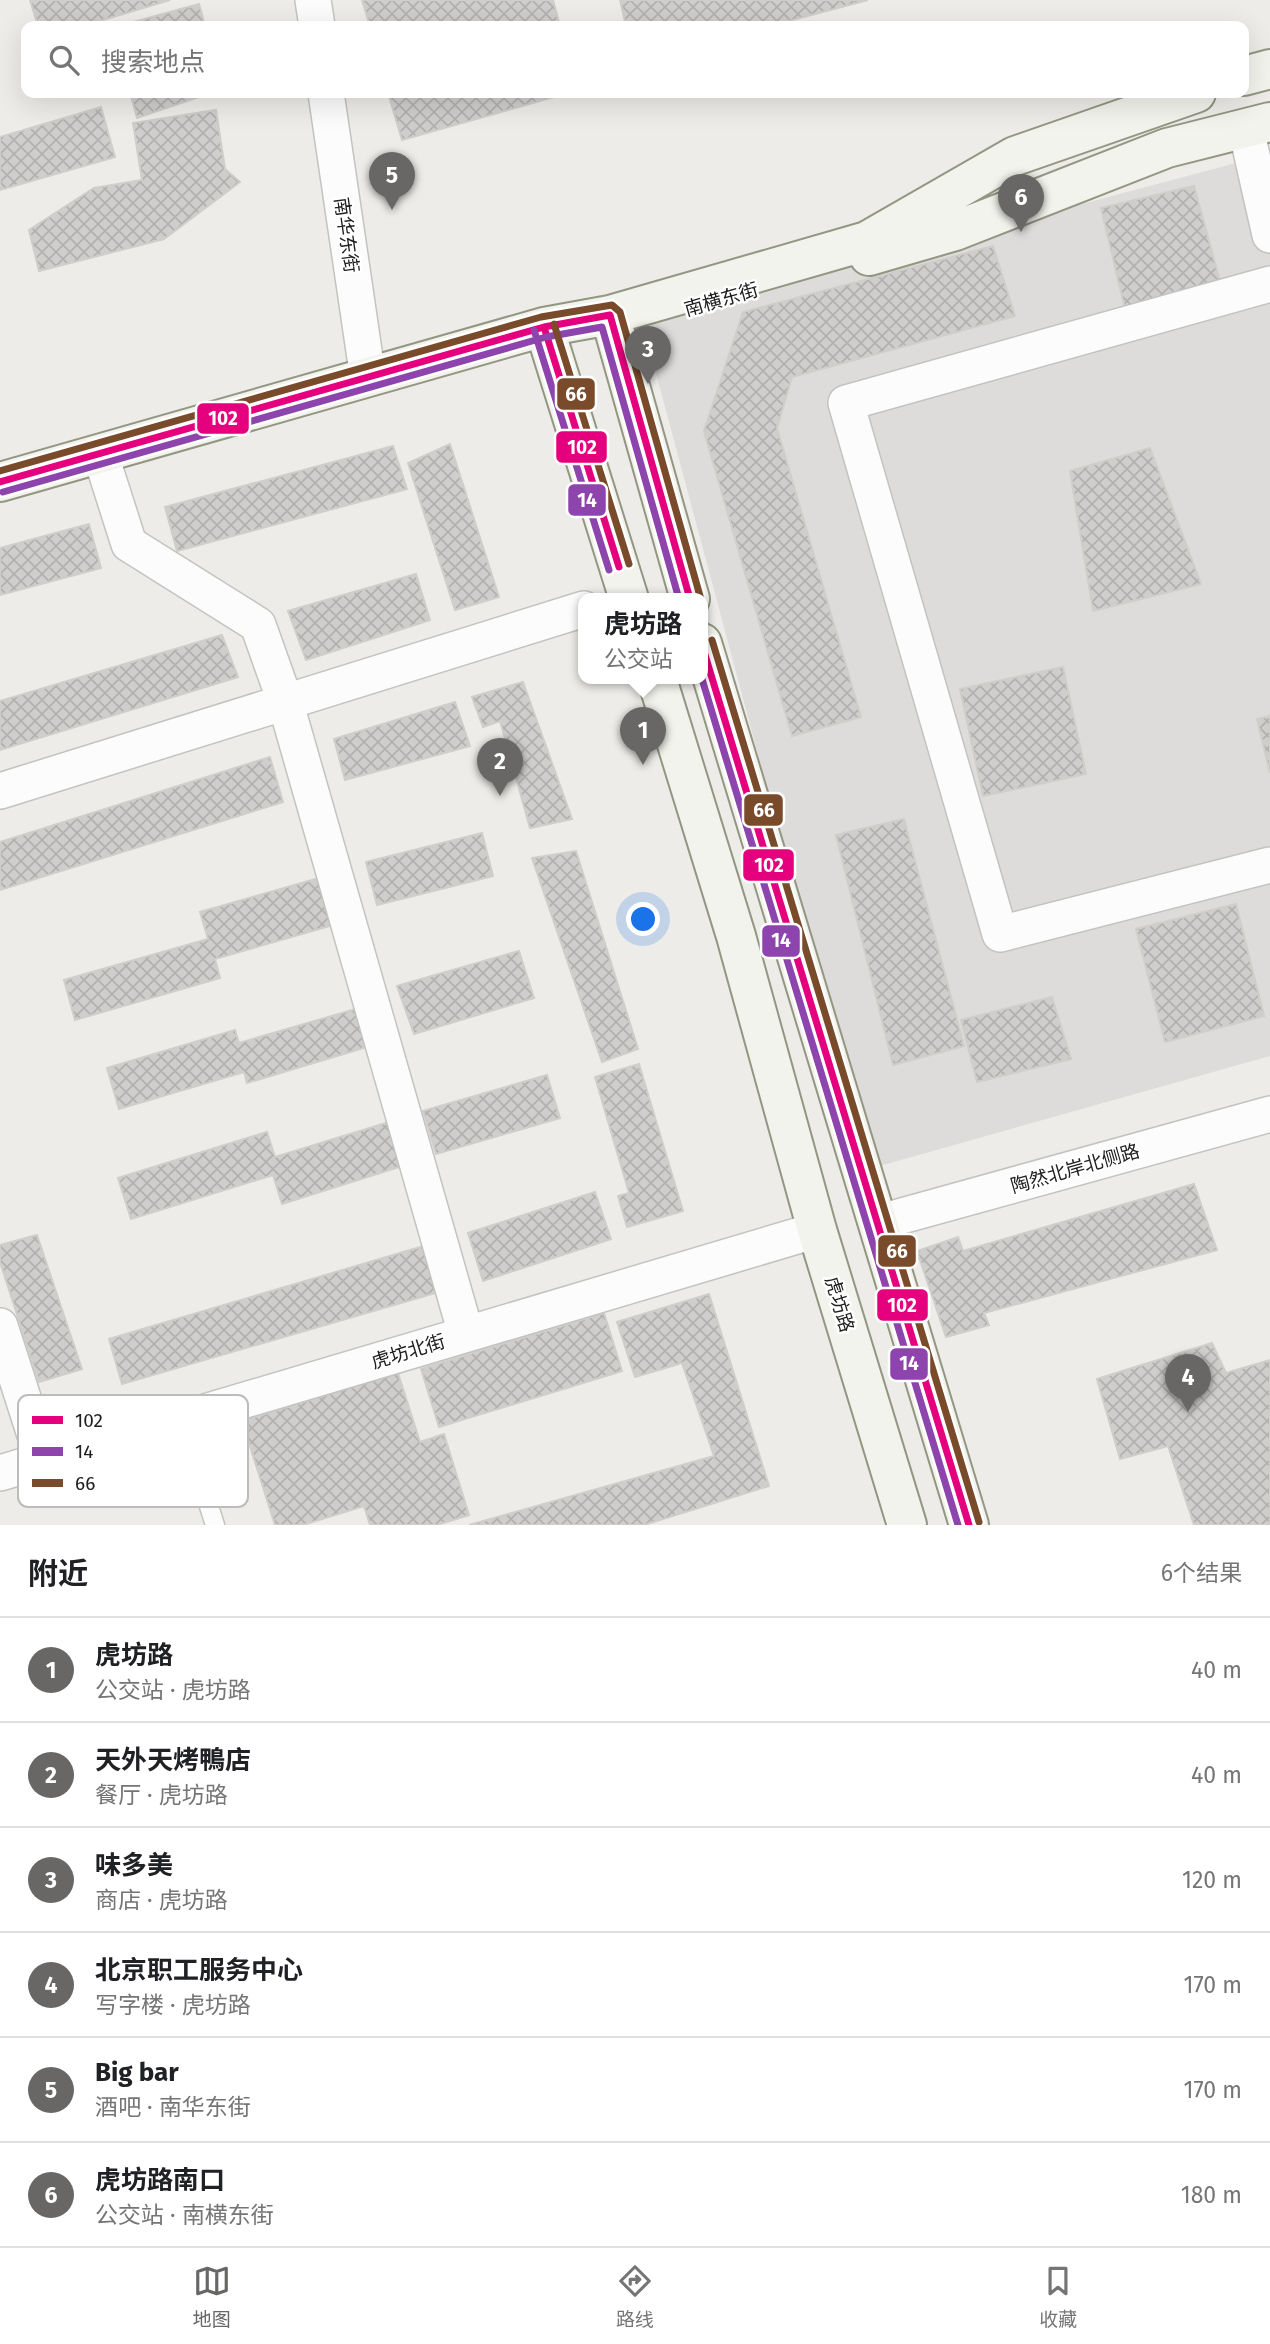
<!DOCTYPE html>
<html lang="zh">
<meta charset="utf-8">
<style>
:root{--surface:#fff;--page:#f2f2f2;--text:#202124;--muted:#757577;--line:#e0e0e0;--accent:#686766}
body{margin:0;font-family:"Fira Sans","Noto Sans SC",sans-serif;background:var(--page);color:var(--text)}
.you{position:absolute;left:644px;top:920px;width:24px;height:24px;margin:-18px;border:5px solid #fff;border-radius:50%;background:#1a73e8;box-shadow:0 0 0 10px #1a73e833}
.badge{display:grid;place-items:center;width:46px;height:46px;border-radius:50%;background:var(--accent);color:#fff;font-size:23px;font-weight:700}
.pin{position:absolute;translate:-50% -58px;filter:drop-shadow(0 2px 4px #0008)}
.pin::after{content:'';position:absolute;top:37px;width:24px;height:21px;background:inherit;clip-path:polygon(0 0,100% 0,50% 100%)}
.popup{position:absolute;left:578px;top:593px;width:130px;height:91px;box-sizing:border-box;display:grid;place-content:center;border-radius:14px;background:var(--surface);filter:drop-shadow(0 2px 5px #0005);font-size:23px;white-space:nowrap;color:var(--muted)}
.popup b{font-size:26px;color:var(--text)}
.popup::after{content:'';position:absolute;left:50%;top:100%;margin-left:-14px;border:14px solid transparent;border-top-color:var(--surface)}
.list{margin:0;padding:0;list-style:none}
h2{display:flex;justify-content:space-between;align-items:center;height:91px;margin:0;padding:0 28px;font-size:30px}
h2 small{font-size:23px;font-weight:400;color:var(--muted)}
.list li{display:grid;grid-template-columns:46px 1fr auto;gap:21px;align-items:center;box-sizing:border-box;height:105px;padding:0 28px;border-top:2px solid var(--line)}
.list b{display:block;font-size:26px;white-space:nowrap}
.list p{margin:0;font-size:23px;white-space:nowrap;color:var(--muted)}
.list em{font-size:23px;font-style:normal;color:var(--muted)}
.icon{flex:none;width:38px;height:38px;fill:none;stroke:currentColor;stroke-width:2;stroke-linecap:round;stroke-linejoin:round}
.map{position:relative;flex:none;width:1270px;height:1525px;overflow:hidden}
.search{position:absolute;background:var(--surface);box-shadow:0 7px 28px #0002;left:21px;right:21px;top:21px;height:77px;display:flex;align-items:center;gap:18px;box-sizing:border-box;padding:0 24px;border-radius:14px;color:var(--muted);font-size:26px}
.sheet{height:721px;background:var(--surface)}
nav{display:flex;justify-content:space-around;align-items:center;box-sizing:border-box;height:98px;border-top:2px solid var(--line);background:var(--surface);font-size:19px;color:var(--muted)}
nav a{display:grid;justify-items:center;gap:4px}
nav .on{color:var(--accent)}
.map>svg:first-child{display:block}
</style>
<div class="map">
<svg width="1270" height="1525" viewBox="0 0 1270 1525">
<defs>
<pattern id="building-cross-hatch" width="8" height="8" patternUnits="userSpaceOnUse" patternTransform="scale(1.75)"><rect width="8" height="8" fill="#d0cecc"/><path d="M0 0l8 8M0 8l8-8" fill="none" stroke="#b2b1af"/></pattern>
</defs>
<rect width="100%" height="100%" fill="#edece9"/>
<!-- residential -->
<path fill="#dddcda" d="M1270 154V1056L869 1169 642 321Z"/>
<!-- building -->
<path fill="url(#building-cross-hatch)" stroke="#d0ceca" stroke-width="2" d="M30 0H170L83 26H38Z
M362 0H553L560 26H370Z
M620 0H868L770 26H626Z
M199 4 205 26H119Z
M130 93H211L137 118Z
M388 93H568L402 140Z
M101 107 115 157 0 190V137Z
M216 110 225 169 240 182 164 239 39 271 29 230 94 188 142 180 133 123Z
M1194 186 1221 285 1125 309 1101 208Z
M993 246 1015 316 792 377 777 428 861 717 792 736 704 431 743 312Z
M450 444 499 597 455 610 408 463Z
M393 446 407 489 177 551 165 507Z
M1150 448 1201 584 1093 611 1070 471Z
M89 524 101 568 0 595V548Z
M416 574 430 620 306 660 288 611Z
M222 635 238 677 0 750V701Z
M1063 667 1086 774 983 796 960 689Z
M523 682 572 819 530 828 500 721 483 727 472 697Z
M455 702 470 746 345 780 334 739Z
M1270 716V773L1257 719Z
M270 757 283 802 0 890V842Z
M904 819 964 1046 893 1065 836 835Z
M482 833 493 876 377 905 366 862Z
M576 851 638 1049 602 1062 532 858Z
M319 878 333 925 215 959 220 978 75 1020 64 980 208 939 200 912Z
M1236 904 1264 1016 1165 1042 1136 929Z
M519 951 534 998 414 1034 397 986Z
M1052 997 1071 1059 977 1082 961 1020Z
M359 1008 370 1046 247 1083 244 1072 119 1109 107 1068 235 1030 239 1043Z
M639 1064 683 1211 627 1227 618 1196 629 1193 595 1077Z
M547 1075 560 1118 436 1154 423 1111Z
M389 1122 402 1166 282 1204 273 1175 131 1219 118 1178 267 1132 275 1157Z
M1194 1184 1217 1250 984 1313 989 1325 946 1337 917 1251 958 1237 963 1251Z
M595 1192 611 1239 483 1281 468 1233Z
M37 1235 82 1369 39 1382 0 1262V1245Z
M427 1245 442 1291 122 1384 109 1339Z
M709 1294 769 1486 644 1525H469L714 1456 682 1363 635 1377 617 1322Z
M604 1313 622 1371 439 1427 421 1369Z
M1212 1343 1226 1373 1270 1360V1525H1194L1168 1446 1120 1459 1097 1379Z
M398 1373 420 1442 444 1434 469 1515 437 1525H370L364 1506 303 1525H275L242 1421Z"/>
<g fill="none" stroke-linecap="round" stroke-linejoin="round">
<defs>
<path id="lane" d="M181 1419 215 1525"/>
<path id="street" d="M313 0 317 26
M326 93 368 378
M1246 129 1270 235
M1270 284 846 403 1000 934 1270 865
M100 453 129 544 258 625 285 701 466 1334
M0 791 584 609
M880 1222 1270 1114
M0 1326 43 1460
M0 1473 817 1230"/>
<path id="secondary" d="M1244 76 1270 69
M869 256 955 231 1167 148 1270 122
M610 315 690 599
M544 327 629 599
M0 482 544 327 610 315 867 241 1015 156 1196 93
M702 643 969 1525
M657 679 736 936 817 1230 907 1525"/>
</defs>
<!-- lane casing -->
<use href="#lane" stroke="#c3c3c1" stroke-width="21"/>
<!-- street casing -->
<use href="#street" stroke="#c3c3c1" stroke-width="38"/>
<!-- secondary casing -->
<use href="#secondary" stroke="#939682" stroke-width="42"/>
<!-- lane -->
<use href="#lane" stroke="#fcfcfc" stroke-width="18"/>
<!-- street -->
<use href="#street" stroke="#fcfcfc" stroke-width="35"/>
<!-- secondary -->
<use href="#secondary" stroke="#f2f3ec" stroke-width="38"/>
<defs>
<path id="bus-1" d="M544 327 619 567
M0 482 544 327 610 315 690 599
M702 645 969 1525"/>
<path id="bus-2" d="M534 330 609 570
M3 492 546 337 602 327 679 599
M702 679 958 1525"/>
<path id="bus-3" d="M554 324 629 564
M0 471 541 317 612 305 620 312 700 596
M712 640 979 1522"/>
</defs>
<!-- bus-1 casing -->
<use href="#bus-1" stroke="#fff" stroke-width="12"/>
<!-- bus-2 casing -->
<use href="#bus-2" stroke="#fff" stroke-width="12"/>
<!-- bus-3 casing -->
<use href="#bus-3" stroke="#fff" stroke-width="12"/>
<!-- bus-1 -->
<use href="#bus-1" stroke="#e5007d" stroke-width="7"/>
<!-- bus-2 -->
<use href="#bus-2" stroke="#8e44ad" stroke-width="7"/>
<!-- bus-3 -->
<use href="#bus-3" stroke="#7a4b2a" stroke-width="7"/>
</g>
<g text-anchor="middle" stroke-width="5" stroke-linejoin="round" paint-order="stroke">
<!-- street labels -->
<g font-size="19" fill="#202020" stroke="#fff">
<text transform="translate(347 235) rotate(82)" y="7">南华东街</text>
<text transform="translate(721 299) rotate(-16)" y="7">南横东街</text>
<text transform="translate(1075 1168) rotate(-16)" y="7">陶然北岸北侧路</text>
<text transform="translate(840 1304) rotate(73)" y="7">虎坊路</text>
<text transform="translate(408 1351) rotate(-17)" y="7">虎坊北街</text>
</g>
</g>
<!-- legend -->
<rect x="18" y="1395" width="230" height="112" rx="10" fill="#fff" stroke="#bcbcbc" stroke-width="2"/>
<rect x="32" y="1416" width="31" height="8" fill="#e5007d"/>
<rect x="32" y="1447" width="31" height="9" fill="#8e44ad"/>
<rect x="32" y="1479" width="31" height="8" fill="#7a4b2a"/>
<g font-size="19" fill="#202020">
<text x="75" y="1427">102</text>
<text x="75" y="1458">14</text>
<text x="75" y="1490">66</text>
</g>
<g stroke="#fff" stroke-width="2.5">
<rect x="556" y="377" width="40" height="34" rx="7" fill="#7a4b2a"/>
<rect x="196" y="402" width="54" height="33" rx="7" fill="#e5007d"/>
<rect x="555" y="430" width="53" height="34" rx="7" fill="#e5007d"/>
<rect x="567" y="483" width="40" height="34" rx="7" fill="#8e44ad"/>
<rect x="743" y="793" width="41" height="34" rx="7" fill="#7a4b2a"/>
<rect x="742" y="848" width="53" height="34" rx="7" fill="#e5007d"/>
<rect x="761" y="924" width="40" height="34" rx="7" fill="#8e44ad"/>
<rect x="877" y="1234" width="40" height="34" rx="7" fill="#7a4b2a"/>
<rect x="876" y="1288" width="53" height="34" rx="7" fill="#e5007d"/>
<rect x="889" y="1347" width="40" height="34" rx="7" fill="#8e44ad"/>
</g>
<g font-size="19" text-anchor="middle" font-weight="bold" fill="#fff">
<text x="576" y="401">66</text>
<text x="223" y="425">102</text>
<text x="582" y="454">102</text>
<text x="587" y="507">14</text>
<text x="764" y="817">66</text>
<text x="769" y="872">102</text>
<text x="781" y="947">14</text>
<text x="897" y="1258">66</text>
<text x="902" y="1312">102</text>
<text x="909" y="1370">14</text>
</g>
</svg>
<div class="you"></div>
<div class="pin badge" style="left:643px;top:765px">1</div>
<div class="popup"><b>虎坊路</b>公交站</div>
<div class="pin badge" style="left:500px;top:796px">2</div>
<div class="pin badge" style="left:648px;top:384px">3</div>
<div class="pin badge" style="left:1188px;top:1412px">4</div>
<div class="pin badge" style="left:392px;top:210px">5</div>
<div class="pin badge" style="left:1021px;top:232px">6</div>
<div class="search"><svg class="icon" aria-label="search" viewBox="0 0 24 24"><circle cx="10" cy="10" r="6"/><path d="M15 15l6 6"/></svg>搜索地点</div>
</div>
<section class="sheet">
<h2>附近<small>6个结果</small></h2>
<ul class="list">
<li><span class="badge">1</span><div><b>虎坊路</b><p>公交站 · 虎坊路</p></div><em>40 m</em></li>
<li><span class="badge">2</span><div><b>天外天烤鴨店</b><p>餐厅 · 虎坊路</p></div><em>40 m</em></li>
<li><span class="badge">3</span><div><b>味多美</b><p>商店 · 虎坊路</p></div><em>120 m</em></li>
<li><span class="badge">4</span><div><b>北京职工服务中心</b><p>写字楼 · 虎坊路</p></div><em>170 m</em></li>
<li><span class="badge">5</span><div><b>Big bar</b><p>酒吧 · 南华东街</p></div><em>170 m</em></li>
<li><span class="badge">6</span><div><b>虎坊路南口</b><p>公交站 · 南横东街</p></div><em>180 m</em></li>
</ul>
</section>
<nav>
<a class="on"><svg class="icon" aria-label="map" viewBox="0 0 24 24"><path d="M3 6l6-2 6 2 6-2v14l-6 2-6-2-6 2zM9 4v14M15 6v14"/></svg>地图</a>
<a><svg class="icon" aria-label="directions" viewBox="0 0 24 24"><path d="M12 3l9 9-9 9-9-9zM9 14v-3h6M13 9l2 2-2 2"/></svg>路线</a>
<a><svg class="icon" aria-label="saved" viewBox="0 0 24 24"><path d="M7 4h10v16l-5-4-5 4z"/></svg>收藏</a>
</nav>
